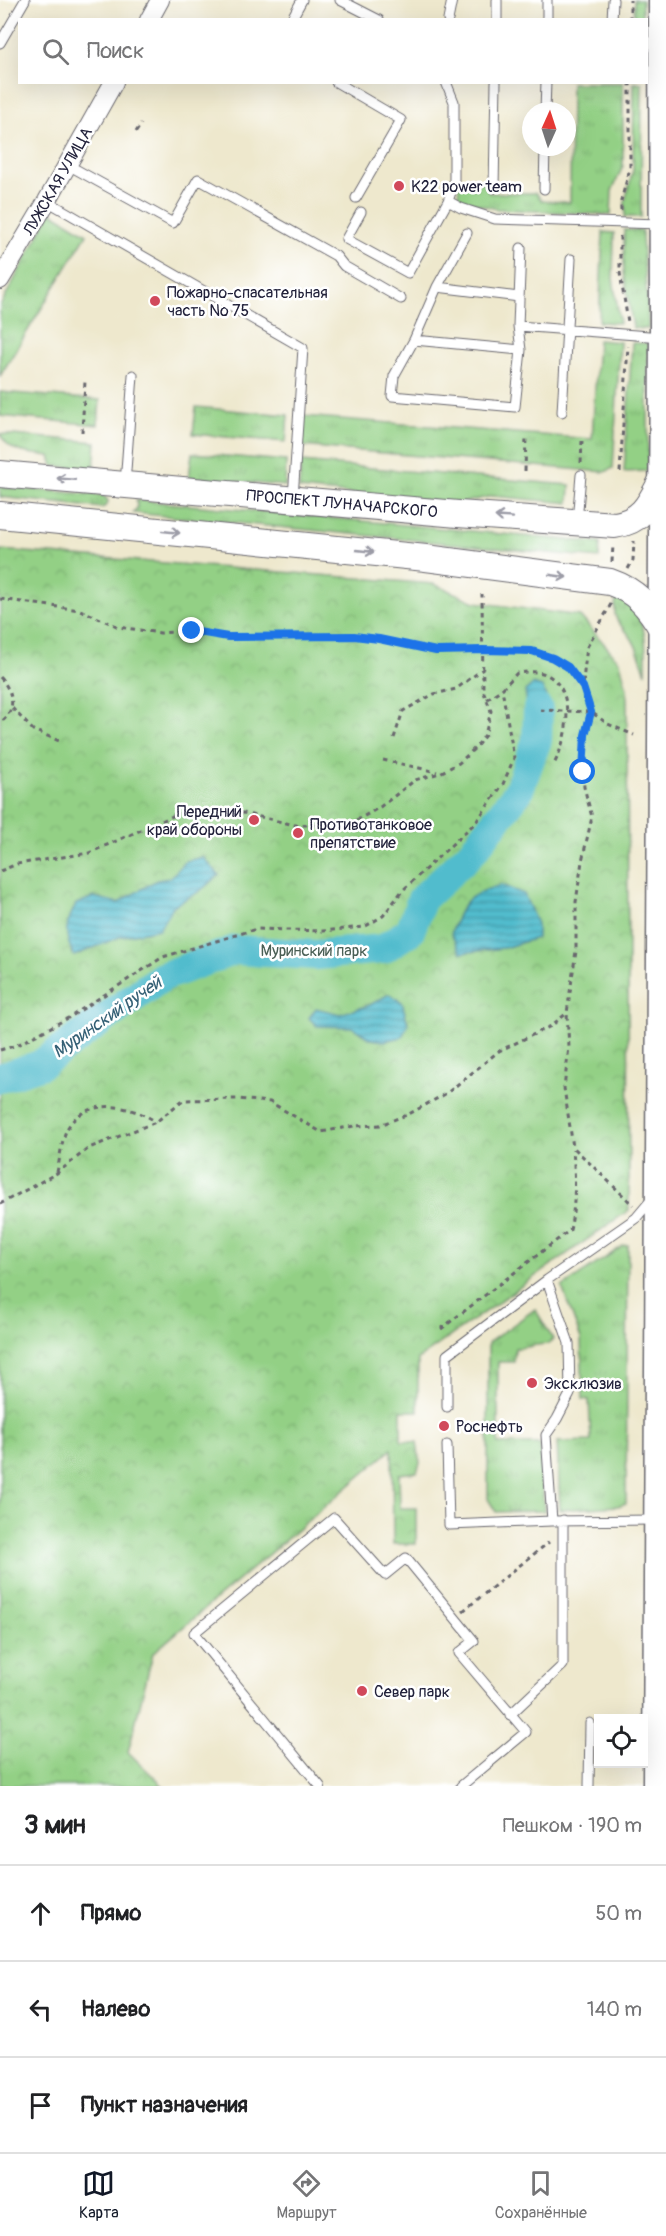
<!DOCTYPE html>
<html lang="ru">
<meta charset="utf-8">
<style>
:root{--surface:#fff;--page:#f2f2f2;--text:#202124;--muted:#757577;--line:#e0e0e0;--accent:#111827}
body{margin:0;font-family:Pangolin,sans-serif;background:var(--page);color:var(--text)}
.controls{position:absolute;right:18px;bottom:18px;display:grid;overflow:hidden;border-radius:0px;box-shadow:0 6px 24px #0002}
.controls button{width:54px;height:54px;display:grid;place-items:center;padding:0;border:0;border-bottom:2px solid var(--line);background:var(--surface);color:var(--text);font:30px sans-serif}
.compass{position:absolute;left:522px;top:102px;width:54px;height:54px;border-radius:50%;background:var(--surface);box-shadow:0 6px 24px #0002;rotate:3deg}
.stop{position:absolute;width:18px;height:18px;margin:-14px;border:4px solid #1a73e8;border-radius:50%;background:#fff}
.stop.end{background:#1a73e8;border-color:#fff;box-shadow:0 2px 6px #0008}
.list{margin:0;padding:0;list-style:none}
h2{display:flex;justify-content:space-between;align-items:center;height:78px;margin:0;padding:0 24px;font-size:26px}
h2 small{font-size:20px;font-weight:400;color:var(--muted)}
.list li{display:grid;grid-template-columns:39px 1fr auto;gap:18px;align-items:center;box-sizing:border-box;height:96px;padding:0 24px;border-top:2px solid var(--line)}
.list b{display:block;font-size:22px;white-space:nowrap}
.list em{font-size:20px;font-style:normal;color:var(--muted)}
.icon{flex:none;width:33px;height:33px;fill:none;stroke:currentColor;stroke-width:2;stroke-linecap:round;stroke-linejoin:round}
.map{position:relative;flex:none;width:666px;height:1786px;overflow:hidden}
.search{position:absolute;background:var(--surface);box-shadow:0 6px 24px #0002;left:18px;right:18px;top:18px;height:66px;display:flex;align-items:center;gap:15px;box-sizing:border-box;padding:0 21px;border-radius:0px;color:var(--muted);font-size:22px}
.sheet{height:366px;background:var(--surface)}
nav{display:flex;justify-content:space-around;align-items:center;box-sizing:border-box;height:84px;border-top:2px solid var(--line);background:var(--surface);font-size:16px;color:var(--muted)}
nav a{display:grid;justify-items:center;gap:3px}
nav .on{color:var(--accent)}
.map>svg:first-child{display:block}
</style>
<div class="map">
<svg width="666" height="1786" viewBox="0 0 666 1786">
<defs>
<pattern id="grass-tufts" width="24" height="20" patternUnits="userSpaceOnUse" patternTransform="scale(1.5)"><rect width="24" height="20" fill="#93d085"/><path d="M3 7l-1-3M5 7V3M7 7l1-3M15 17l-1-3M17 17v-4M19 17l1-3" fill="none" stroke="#7eb274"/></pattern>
<pattern id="park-crowns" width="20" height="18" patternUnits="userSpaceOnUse" patternTransform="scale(1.5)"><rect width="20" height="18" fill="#93d085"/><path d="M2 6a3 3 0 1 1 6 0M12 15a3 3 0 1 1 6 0" fill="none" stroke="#7eb274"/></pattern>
<pattern id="water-rules" width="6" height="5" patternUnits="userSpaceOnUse" patternTransform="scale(1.5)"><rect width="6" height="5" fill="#51bccd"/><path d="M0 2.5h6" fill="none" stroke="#4398a8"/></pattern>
</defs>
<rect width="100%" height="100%" fill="#fff"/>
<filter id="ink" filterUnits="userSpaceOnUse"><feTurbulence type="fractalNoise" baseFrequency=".0167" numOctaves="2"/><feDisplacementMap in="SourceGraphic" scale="12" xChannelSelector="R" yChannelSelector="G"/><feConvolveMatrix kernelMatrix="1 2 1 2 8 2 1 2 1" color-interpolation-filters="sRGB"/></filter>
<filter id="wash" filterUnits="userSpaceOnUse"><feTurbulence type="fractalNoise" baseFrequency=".008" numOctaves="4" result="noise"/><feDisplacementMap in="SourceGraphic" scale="24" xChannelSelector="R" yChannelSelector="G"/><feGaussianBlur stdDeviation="1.35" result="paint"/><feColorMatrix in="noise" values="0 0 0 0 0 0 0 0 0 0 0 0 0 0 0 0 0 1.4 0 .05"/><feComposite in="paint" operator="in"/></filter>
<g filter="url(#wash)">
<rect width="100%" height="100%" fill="#eee8cd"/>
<!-- grass -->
<path fill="url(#grass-tufts)" stroke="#5a7960" stroke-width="1.5" d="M634 0H642V19H634Z
M571 83H623V166L612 191 611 215 498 209 458 200 459 181 483 182 489 193H536L542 201 570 202Z
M634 83H642L641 217H625V201L633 170Z
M51 212 87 234 0 376V306Z
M624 230H642C642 263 649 296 648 329L633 328 624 273Z
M603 232 614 233 613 278 620 323 599 322Z
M598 340 620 342 613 468 605 472 301 446 303 416 592 439Z
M632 343H648V471L624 472Z
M0 392 100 400 98 425 0 416Z
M196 407 288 415 286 442 193 434Z
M0 434 96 442 94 469 53 466 50 456C29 453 11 455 0 434Z
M192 453 286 461 285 486 189 477Z
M301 462 570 485 569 503 492 496 458 504 299 489Z
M0 487 100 495 105 497 108 501 107 505 102 508 0 497Z
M136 500 600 543 599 558 133 513 137 508Z
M619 599C649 614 646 645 646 673 642 663 639 651 633 641 623 623 611 625 616 600Z
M628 1245 626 1503 618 1506 560 1510 557 1442 591 1441 589 1400 583 1399 581 1339 562 1287 623 1246Z
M535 1309 553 1339 547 1344C536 1344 527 1348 515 1348L514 1362H498V1444H540L544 1511 496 1512 488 1499V1343Z"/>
<!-- park -->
<path fill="url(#park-crowns)" stroke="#5a7960" stroke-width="1.5" d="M0 550 434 584 475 602 580 616 620 662 627 689 629 1210 418 1359V1411H401V1441L417 1442 420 1463 417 1472 399 1474 400 1508H416V1544H393L392 1449 153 1653 128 1752 163 1786H0Z"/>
<!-- water -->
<path fill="url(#water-rules)" stroke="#3a6f84" stroke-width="1.5" d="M533 684 542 687C552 705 549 724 537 740L529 716 525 691Z
M203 857 219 875 200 891 173 906 159 929 119 937 74 956C63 933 65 926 76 904L94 897 118 903 157 880 170 878 186 861Z
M501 885 524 894 537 924V938L504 948 461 953 451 934C462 901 467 895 501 885Z
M389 994 402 1002 408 1024 402 1037 384 1041 371 1039 352 1027 317 1026 309 1018 316 1008 340 1014 370 1005Z"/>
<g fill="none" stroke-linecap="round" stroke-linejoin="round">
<!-- river -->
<path stroke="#51bccd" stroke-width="30" d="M0 1078 40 1065 162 977 235 950 316 955 383 949 410 931 422 899 471 853 518 792 537 740 538 709"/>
</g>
</g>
<g filter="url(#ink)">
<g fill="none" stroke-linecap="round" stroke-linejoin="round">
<defs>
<path id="service" d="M340 0 379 20
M291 20 302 0
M448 20 452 0
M497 20V0
M547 20V0
M612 20 613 0
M0 43 25 0
M336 82 401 120 356 198
M446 82 454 102V183L448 201 461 208 495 219 661 224
M545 111 546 82
M68 165 173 223 198 179 336 256 344 266 401 299
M494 188 496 82
M544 189 545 147
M47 201 303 348 293 498
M361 212 346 239 408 273 448 201
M467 233 437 287 414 340 394 376 392 396 515 407 521 350 518 326 521 248
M437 287 519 297
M518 326 662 337
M414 340 521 350
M562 412 571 259
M125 484 133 375
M577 521 581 475
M547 1280 569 1343 570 1394 557 1419 546 1435 552 1521
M447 1407V1355L547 1280 636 1218 652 1199
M447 1445 449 1525 552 1521 655 1520
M510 1715 563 1665V1520
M320 1786 194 1633 334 1518 385 1575 406 1558 474 1641 459 1653 526 1732 461 1786
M589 1786 590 1723"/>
<path id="minor" d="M149 20 160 0
M0 280 47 201 114 82"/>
<path id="secondary" d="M0 474 458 514 615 525C643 521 650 503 662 480
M0 515 426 558 610 582C636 591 649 606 662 629"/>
<path id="primary" d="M657 1786 664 329 663 0"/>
</defs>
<!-- service casing -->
<use href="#service" stroke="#69676e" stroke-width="11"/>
<!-- minor casing -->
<use href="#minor" stroke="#69676e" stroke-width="20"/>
<!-- secondary casing -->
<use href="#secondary" stroke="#69676e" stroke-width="28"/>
<!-- primary casing -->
<use href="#primary" stroke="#69676e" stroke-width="31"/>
<!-- path -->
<path stroke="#69676e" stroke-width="3" stroke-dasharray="4.5 4.5" stroke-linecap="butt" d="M630 20V0
M136 132 141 124
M621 211V201L630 168V82
M620 236V273L628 322
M82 432 85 381
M581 463 582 441
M525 471 526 437
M620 472 628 346
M612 562 613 545
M628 569 633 560 634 541
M0 599 80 610 119 627 160 633 192 631 228 637 354 636 379 639 436 651 483 650 532 651 553 658 568 667 582 686
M611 604 587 647 584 672 583 687 591 712 585 735 583 772 584 787 592 817 582 861 576 902V951L567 1013 569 1047 564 1088 573 1147 633 1205
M0 677C13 693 18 709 0 723
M487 699 502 689 517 673C528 672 540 670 549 676 578 694 566 743 553 766
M12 708 33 730 59 741
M540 710 591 712 608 724 634 735
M394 738 403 711 434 694 456 689 483 669
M383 760 437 772
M0 871 17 864 89 853 175 815 194 810 243 813 295 825H336L359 819 380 807 415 780 440 773 459 763 476 747 485 735 491 711 483 690 482 594
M0 1050 17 1045 70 1017 163 957 256 929 323 931 364 927 383 916 402 891 476 822 503 784 514 758 502 689
M57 1172C60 1159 61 1143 66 1131 83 1096 131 1104 156 1122
M0 1204 57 1173 89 1148 156 1122 183 1100 237 1099 270 1102 321 1132 354 1126 380 1125 409 1114 447 1093 499 1051 551 1026 567 1013
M441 1329 570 1230C576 1203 575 1176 573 1149
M463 1611 549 1542"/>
<!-- service -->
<use href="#service" stroke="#fff" stroke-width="9"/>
<!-- minor -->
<use href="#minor" stroke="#fff" stroke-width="18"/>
<!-- secondary -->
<use href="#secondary" stroke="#fff" stroke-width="26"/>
<!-- primary -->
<use href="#primary" stroke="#fff" stroke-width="28"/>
</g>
<!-- one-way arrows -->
<defs><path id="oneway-shaft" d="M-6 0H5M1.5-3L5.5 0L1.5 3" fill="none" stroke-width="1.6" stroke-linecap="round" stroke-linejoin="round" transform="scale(1.5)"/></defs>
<g stroke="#9c9ca7">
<use href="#oneway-shaft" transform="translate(66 479) rotate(-175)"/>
<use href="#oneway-shaft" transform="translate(504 517) rotate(-176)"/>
<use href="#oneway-shaft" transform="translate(171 532) rotate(6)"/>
<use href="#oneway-shaft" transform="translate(365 551) rotate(6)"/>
<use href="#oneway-shaft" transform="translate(558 576) rotate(8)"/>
</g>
</g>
<g fill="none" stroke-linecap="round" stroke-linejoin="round" filter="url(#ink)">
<!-- route -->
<path stroke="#1a73e8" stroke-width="8" d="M192 631 228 637 354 636 379 639 436 651 483 650 532 651 553 658 568 667 583 687 591 712 585 735 583 772"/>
</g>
<!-- markers -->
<g fill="#d1495b" stroke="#fff" stroke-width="2">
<circle cx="399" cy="186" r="6"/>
<circle cx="155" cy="301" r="6"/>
<circle cx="254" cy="820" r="6"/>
<circle cx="298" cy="833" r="6"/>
<circle cx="532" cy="1383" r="6"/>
<circle cx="444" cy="1426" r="6"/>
<circle cx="362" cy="1691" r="6"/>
</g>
<g text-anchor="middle" stroke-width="5" stroke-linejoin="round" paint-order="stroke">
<!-- street labels -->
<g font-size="16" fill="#22223b" stroke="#fff">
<text transform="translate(57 181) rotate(-60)" y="6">ЛУЖСКАЯ УЛИЦА</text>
<text transform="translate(342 503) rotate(5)" y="6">ПРОСПЕКТ ЛУНАЧАРСКОГО</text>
</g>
<!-- poi labels -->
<g font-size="16" fill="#22223b" stroke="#fff" text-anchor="start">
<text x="411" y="192">K22 power team</text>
<text x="167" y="298">Пожарно-спасательная<tspan x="167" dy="18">часть № 75</tspan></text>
<text x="242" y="817" text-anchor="end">Передний<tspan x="242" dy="18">край обороны</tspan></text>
<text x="310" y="830">Противотанковое<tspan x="310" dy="18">препятствие</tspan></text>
<text x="544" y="1389">Эксклюзив</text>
<text x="456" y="1432">Роснефть</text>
<text x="374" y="1697">Север парк</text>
</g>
<!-- park labels -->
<g font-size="16" fill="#4a5f55" stroke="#fff">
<text x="314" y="956">Муринский парк</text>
</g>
<!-- water labels -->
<g font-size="18" font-style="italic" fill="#356075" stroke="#fff">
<text transform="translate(107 1017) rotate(-35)" y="6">Муринский ручей</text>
</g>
</g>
</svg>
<div class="controls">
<button><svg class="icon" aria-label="locate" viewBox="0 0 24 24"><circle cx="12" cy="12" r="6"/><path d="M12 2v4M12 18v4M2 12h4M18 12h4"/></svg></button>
</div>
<svg class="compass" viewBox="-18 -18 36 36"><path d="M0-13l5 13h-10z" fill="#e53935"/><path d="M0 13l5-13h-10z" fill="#757577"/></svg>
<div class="stop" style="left:583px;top:772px"></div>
<div class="stop end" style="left:192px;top:631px"></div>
<div class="search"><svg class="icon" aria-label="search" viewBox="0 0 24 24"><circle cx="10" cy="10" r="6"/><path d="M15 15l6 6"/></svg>Поиск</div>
</div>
<section class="sheet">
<h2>3 мин<small>Пешком · 190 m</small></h2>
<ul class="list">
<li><svg class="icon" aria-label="ahead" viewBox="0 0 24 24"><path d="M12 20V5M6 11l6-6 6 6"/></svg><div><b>Прямо</b></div><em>50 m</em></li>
<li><svg class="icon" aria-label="left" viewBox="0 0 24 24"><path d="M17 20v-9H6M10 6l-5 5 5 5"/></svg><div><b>Налево</b></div><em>140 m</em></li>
<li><svg class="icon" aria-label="arrive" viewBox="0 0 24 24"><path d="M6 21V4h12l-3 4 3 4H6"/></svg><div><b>Пункт назначения</b></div></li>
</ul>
</section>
<nav>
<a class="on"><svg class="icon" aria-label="map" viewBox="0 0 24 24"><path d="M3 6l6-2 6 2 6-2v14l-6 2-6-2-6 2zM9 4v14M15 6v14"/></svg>Карта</a>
<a><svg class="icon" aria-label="directions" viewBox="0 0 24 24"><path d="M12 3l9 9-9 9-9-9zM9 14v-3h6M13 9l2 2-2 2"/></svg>Маршрут</a>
<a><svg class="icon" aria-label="saved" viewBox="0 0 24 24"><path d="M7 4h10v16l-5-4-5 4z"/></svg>Сохранённые</a>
</nav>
